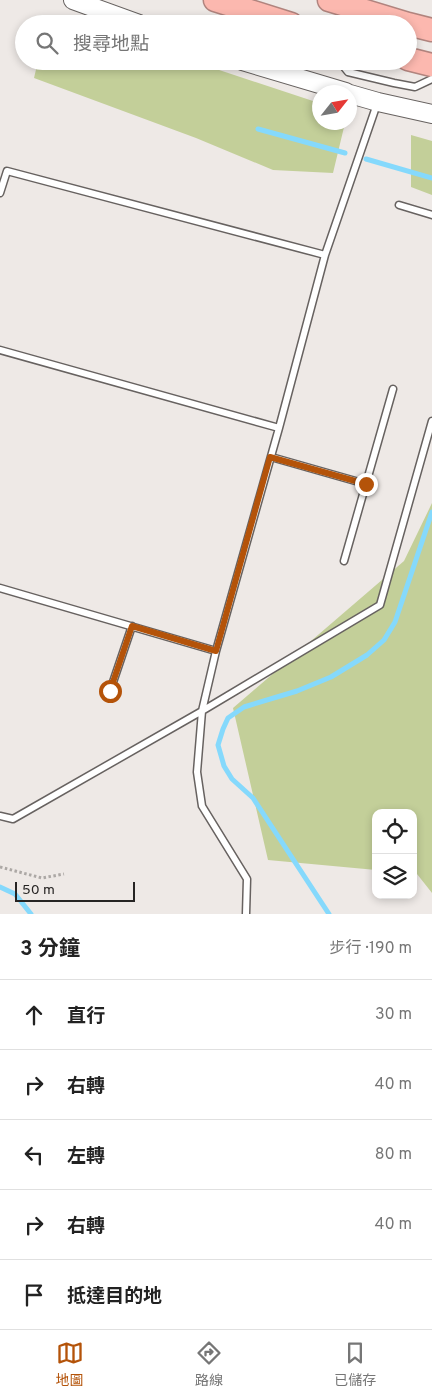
<!DOCTYPE html>
<html lang="zh-TW">
<meta charset="utf-8">
<style>
:root{--surface:#fff;--page:#f2f2f2;--text:#222;--muted:#767676;--line:#e0e0e0;--accent:#b45309}
body{margin:0;font-family:Overpass,"Noto Sans TC",sans-serif;background:var(--page);color:var(--text)}
.controls{position:absolute;right:15px;bottom:15px;display:grid;overflow:hidden;border-radius:10px;box-shadow:0 2px 8px #0003}
.controls button{width:45px;height:45px;display:grid;place-items:center;padding:0;border:0;border-bottom:1px solid var(--line);background:var(--surface);color:var(--text);font:25px sans-serif}
.compass{position:absolute;left:312px;top:85px;width:45px;height:45px;border-radius:50%;background:var(--surface);box-shadow:0 2px 8px #0003;rotate:59deg}
.scale{position:absolute;left:15px;bottom:12px;width:120px;box-sizing:border-box;padding-left:5px;border:2px solid #262423;border-top:0;font-size:14px;line-height:18px;white-space:nowrap;color:#262423;-webkit-text-stroke:4px #eee9e6;paint-order:stroke}
.stop{position:absolute;width:15px;height:15px;margin:-11px;border:4px solid #b45309;border-radius:50%;background:#fff}
.stop.end{background:#b45309;border-color:#fff;box-shadow:0 1px 5px #0008}
.list{margin:0;padding:0;list-style:none}
h2{display:flex;justify-content:space-between;align-items:center;height:65px;margin:0;padding:0 20px;font-size:21px}
h2 small{font-size:16px;font-weight:400;color:var(--muted)}
.list li{display:grid;grid-template-columns:32px 1fr auto;gap:15px;align-items:center;box-sizing:border-box;height:70px;padding:0 20px;border-top:1px solid var(--line)}
.list b{display:block;font-size:19px;white-space:nowrap}
.list em{font-size:16px;font-style:normal;color:var(--muted)}
.icon{flex:none;width:28px;height:28px;fill:none;stroke:currentColor;stroke-width:2;stroke-linecap:round;stroke-linejoin:round}
.map{position:relative;flex:none;width:432px;height:914px;overflow:hidden}
.search{position:absolute;background:var(--surface);box-shadow:0 2px 8px #0003;left:15px;right:15px;top:15px;height:55px;display:flex;align-items:center;gap:12px;box-sizing:border-box;padding:0 18px;border-radius:28px;color:var(--muted);font-size:19px}
.sheet{height:415px;background:var(--surface)}
nav{display:flex;justify-content:space-around;align-items:center;box-sizing:border-box;height:70px;border-top:1px solid var(--line);background:var(--surface);font-size:14px;color:var(--muted)}
nav a{display:grid;justify-items:center;gap:2px}
nav .on{color:var(--accent)}
.map>svg:first-child{display:block}
</style>
<div class="map">
<svg width="432" height="914" viewBox="0 0 432 914">
<rect width="100%" height="100%" fill="#eee9e6"/>
<!-- green -->
<path fill="#c3cf99" d="M38 61H192L319 103 320 122 345 123 333 173 273 170 196 138 34 78Z
M411 135 432 141V195L411 187Z
M432 503V893L417 874H413V813H376V870L268 860 233 708 404 561Z"/>
<g fill="none" stroke-linecap="round" stroke-linejoin="round">
<!-- stream -->
<path stroke="#85d9fc" stroke-width="5" d="M258 129 345 153
M366 159 432 178
M0 887 15 894 31 914
M329 914 253 798 232 779 224 766 218 745 223 729 228 718 244 707 297 691 331 677 367 655 384 640 395 622 432 512"/>
<defs>
<path id="service" d="M339 61 348 72 394 83 415 87 432 79
M0 193 7 171 325 255
M399 205 432 215
M0 350 279 428
M271 457 366 484
M344 561 393 389
M0 588 216 651
M110 691 132 626
M0 816 13 819 202 711 380 605 432 421
M246 914 247 879 202 806 197 772 202 711 216 651 279 428 325 255 377 104"/>
<path id="secondary" d="M73 0 139 24
M242 61 346 92
M350 94 378 102 432 114"/>
<path id="motorway" d="M215 0 291 24
M329 0 408 24
M408 24 432 30
M408 59 432 65"/>
</defs>
<!-- service casing -->
<use href="#service" stroke="#676260" stroke-width="9"/>
<!-- secondary casing -->
<use href="#secondary" stroke="#676260" stroke-width="20"/>
<!-- motorway casing -->
<use href="#motorway" stroke="#b1847e" stroke-width="25"/>
<!-- path -->
<path stroke="#aca8a5" stroke-width="3" stroke-dasharray="2.5 2.5" stroke-linecap="butt" d="M0 867 42 878 64 874"/>
<!-- service -->
<use href="#service" stroke="#fff" stroke-width="6"/>
<!-- secondary -->
<use href="#secondary" stroke="#fff" stroke-width="18"/>
<!-- motorway -->
<use href="#motorway" stroke="#fcb8af" stroke-width="22"/>
</g>
<g fill="none" stroke-linecap="round" stroke-linejoin="round">
<!-- route -->
<path stroke="#b45309" stroke-width="6" d="M110 691 132 626 216 651 270 457 366 484"/>
</g>
</svg>
<div class="controls">
<button><svg class="icon" aria-label="locate" viewBox="0 0 24 24"><circle cx="12" cy="12" r="6"/><path d="M12 2v4M12 18v4M2 12h4M18 12h4"/></svg></button>
<button><svg class="icon" aria-label="layers" viewBox="0 0 24 24"><path d="M12 4l9 5-9 5-9-5zM3 14l9 5 9-5"/></svg></button>
</div>
<svg class="compass" viewBox="-18 -18 36 36"><path d="M0-13l5 13h-10z" fill="#e53935"/><path d="M0 13l5-13h-10z" fill="#767676"/></svg>
<div class="scale">50 m</div>
<div class="stop" style="left:110px;top:691px"></div>
<div class="stop end" style="left:366px;top:484px"></div>
<div class="search"><svg class="icon" aria-label="search" viewBox="0 0 24 24"><circle cx="10" cy="10" r="6"/><path d="M15 15l6 6"/></svg>搜尋地點</div>
</div>
<section class="sheet">
<h2>3 分鐘<small>步行 · 190 m</small></h2>
<ul class="list">
<li><svg class="icon" aria-label="ahead" viewBox="0 0 24 24"><path d="M12 20V5M6 11l6-6 6 6"/></svg><div><b>直行</b></div><em>30 m</em></li>
<li><svg class="icon" aria-label="right" viewBox="0 0 24 24"><path d="M7 20v-9h11M14 6l5 5-5 5"/></svg><div><b>右轉</b></div><em>40 m</em></li>
<li><svg class="icon" aria-label="left" viewBox="0 0 24 24"><path d="M17 20v-9H6M10 6l-5 5 5 5"/></svg><div><b>左轉</b></div><em>80 m</em></li>
<li><svg class="icon" aria-label="right" viewBox="0 0 24 24"><path d="M7 20v-9h11M14 6l5 5-5 5"/></svg><div><b>右轉</b></div><em>40 m</em></li>
<li><svg class="icon" aria-label="arrive" viewBox="0 0 24 24"><path d="M6 21V4h12l-3 4 3 4H6"/></svg><div><b>抵達目的地</b></div></li>
</ul>
</section>
<nav>
<a class="on"><svg class="icon" aria-label="map" viewBox="0 0 24 24"><path d="M3 6l6-2 6 2 6-2v14l-6 2-6-2-6 2zM9 4v14M15 6v14"/></svg>地圖</a>
<a><svg class="icon" aria-label="directions" viewBox="0 0 24 24"><path d="M12 3l9 9-9 9-9-9zM9 14v-3h6M13 9l2 2-2 2"/></svg>路線</a>
<a><svg class="icon" aria-label="saved" viewBox="0 0 24 24"><path d="M7 4h10v16l-5-4-5 4z"/></svg>已儲存</a>
</nav>
